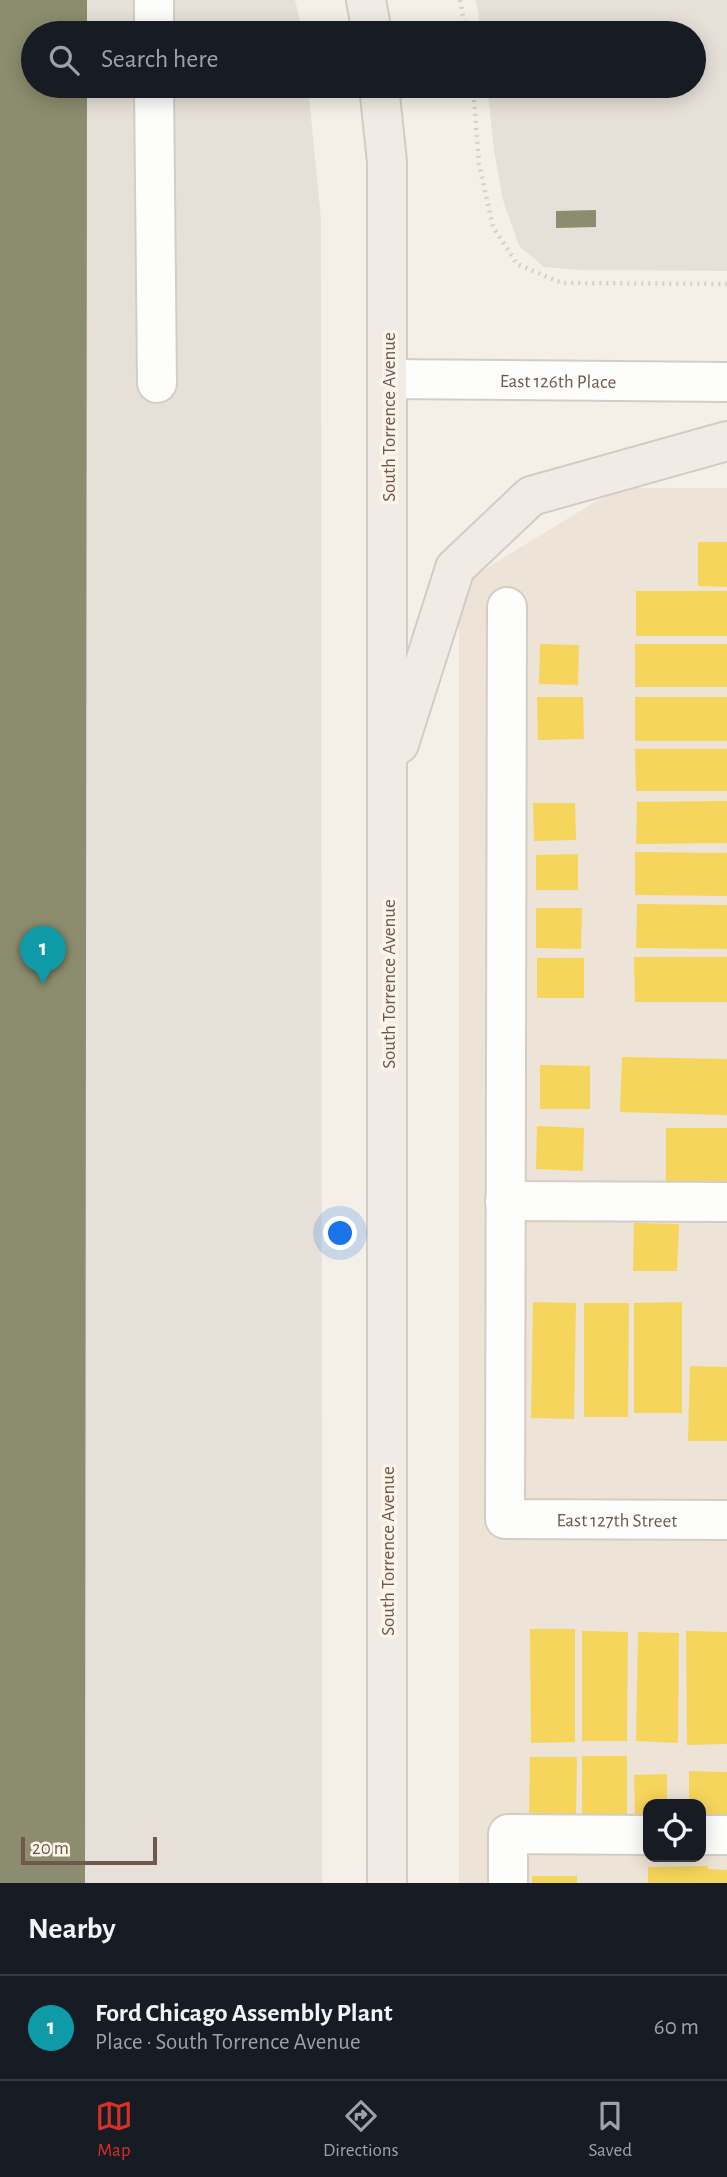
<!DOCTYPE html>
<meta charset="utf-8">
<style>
:root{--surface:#171b24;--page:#20242c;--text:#f1f3f6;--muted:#9ea1a6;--line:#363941;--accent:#d93025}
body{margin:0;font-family:"Alegreya Sans",sans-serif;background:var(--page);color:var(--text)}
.controls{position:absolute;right:21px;bottom:21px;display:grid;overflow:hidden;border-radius:14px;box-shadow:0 4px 18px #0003}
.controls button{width:63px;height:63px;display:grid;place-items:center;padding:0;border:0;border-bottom:2px solid var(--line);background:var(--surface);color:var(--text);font:35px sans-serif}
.scale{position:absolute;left:21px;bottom:18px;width:136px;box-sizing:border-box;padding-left:7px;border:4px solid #6e594c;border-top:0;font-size:19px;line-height:24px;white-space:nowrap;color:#6e594c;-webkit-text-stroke:5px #fdf5e9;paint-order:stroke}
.you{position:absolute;left:341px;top:1234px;width:24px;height:24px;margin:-18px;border:5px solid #fff;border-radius:50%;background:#1a73e8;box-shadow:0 0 0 10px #1a73e833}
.badge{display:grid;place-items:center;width:46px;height:46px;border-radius:50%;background:var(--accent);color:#fff;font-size:23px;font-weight:700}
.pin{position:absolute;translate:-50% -58px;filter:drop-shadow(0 2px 4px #0008)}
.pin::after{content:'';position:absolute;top:37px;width:24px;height:21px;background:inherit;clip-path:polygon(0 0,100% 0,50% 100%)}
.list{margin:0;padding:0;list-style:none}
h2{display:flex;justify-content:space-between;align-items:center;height:91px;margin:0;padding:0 28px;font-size:30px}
h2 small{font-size:23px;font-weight:400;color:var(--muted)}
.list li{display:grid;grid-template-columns:46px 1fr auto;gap:21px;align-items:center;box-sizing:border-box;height:105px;padding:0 28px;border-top:2px solid var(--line)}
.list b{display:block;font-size:26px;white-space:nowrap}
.list p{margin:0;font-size:23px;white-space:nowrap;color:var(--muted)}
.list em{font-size:23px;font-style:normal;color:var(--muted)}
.icon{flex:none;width:38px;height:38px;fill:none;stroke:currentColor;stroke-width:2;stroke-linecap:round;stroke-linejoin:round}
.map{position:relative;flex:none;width:727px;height:1883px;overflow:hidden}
.search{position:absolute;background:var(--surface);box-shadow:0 4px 18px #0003;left:21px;right:21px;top:21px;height:77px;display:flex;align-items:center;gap:18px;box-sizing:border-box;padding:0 24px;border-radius:38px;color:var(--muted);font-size:26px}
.sheet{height:196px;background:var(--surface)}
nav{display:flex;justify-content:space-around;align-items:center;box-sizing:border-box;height:98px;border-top:2px solid var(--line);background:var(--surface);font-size:19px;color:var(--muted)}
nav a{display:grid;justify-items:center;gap:4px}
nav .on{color:var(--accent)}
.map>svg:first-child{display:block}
</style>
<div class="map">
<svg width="727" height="1883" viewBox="0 0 727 1883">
<rect width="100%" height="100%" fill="#f4f0e8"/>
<!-- residential -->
<path fill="#ede3d6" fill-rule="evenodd" d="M618 488H727V1883H459V585ZM648 1804H701V1857H648Z"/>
<!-- industrial -->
<path fill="#e6e0d9" d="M0 0H295L302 29V33H33V86H308L321 220 322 1883H0Z
M476 0H727V271L582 270 544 267 519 246 503 200 494 151 487 86H694V33H481Z"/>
<!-- homes -->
<path fill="#f6d55c" d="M698 542H727V587L698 586Z
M636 591H727V636H636Z
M540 644 579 645 578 685 539 684Z
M635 644H727V687H635Z
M537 697H583L584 739 538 740Z
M635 697H727V741H635Z
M635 749H727V791H636Z
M727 801V843L636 844 637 802Z
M533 803H575L576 840 534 841Z
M635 852 727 853V896L635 895Z
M578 854V890H536V855Z
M637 904 727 905V949L636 948Z
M536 908H582L581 949 536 948Z
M634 957H727V1002H635Z
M537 958H584V998H537Z
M622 1057 727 1059V1115L620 1112Z
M540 1065 590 1066V1109H540Z
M537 1126 584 1128 583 1171 536 1169Z
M666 1128H727V1185H666Z
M634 1223 679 1224 677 1271H633Z
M533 1302 576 1303 574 1419 531 1418Z
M682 1302V1413H634V1303Z
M584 1303H629L628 1417H584Z
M690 1366 727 1367V1441H688Z
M530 1629H575V1742L531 1743Z
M582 1631 628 1632 627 1741H582Z
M686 1631 727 1632V1744L687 1745Z
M638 1632 679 1633 678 1743 636 1741Z
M582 1756H627V1818H582Z
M530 1757H577L576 1818 529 1817Z
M689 1771 727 1772V1818H701V1804H689Z
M667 1774V1804H648V1817L635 1818 634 1775Z
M708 1866V1869L727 1870V1883H648V1867Z
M532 1876H577V1883H532Z"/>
<!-- industry -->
<path fill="#8c8c6e" d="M0 0H87V33H33V86H87L85 1883H0Z
M596 210V227L556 228V211Z"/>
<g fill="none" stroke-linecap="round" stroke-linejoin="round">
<defs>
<g id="minor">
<path d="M154 0V33"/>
<path d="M154 86 157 383"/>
<path id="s1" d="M388 379 727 382"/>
<path id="s2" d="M507 607 505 1519 727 1520"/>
<path d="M505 1201 727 1202"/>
<path d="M701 1835H727"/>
<path d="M508 1883V1834L648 1835"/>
</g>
<path id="major" d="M366 0 372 33
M379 86 387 162V1883
M399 744 455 568 531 496 727 441"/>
</defs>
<!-- minor casing -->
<use href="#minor" stroke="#d3cdc6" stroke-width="42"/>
<!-- major casing -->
<use href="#major" stroke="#d3cbc6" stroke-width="42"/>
<!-- path -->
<path stroke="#d6cfca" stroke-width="4.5" stroke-dasharray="2 5" stroke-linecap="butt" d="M460 0 466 33
M473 86 479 164 493 227 517 264 562 283 727 284"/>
<!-- minor -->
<use href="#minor" stroke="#fdfdfc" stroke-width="38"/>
<!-- major -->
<use href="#major" stroke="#f0ece5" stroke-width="38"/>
</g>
<g text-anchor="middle" stroke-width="7" stroke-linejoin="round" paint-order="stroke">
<!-- street labels -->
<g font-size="19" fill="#6e594c" stroke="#fdf5e9">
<text dy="7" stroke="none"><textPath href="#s1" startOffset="170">East 126th Place</textPath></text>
<text transform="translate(388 417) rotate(-90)" y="7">South Torrence Avenue</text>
<text transform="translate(388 984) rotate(-90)" y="7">South Torrence Avenue</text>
<text dy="7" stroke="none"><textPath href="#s2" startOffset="1024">East 127th Street</textPath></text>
<text transform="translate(387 1551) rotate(-90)" y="7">South Torrence Avenue</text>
</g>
</g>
</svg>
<div class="controls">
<button><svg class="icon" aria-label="locate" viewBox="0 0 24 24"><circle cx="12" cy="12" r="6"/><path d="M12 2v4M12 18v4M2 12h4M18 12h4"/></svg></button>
</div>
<div class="scale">20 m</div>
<div class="you"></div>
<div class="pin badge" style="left:43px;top:984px;background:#0f9aa8">1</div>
<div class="search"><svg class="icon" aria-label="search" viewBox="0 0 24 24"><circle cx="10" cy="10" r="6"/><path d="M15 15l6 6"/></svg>Search here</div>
</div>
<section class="sheet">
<h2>Nearby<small></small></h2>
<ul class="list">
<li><span class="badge" style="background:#0f9aa8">1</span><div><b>Ford Chicago Assembly Plant</b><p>Place · South Torrence Avenue</p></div><em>60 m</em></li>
</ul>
</section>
<nav>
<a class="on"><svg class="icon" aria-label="map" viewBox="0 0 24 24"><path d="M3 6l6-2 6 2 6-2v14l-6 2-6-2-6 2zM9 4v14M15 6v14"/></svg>Map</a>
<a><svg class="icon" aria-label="directions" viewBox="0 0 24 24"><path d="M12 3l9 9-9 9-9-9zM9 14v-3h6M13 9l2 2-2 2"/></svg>Directions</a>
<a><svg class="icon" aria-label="saved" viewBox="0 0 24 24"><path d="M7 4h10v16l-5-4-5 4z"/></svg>Saved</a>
</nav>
